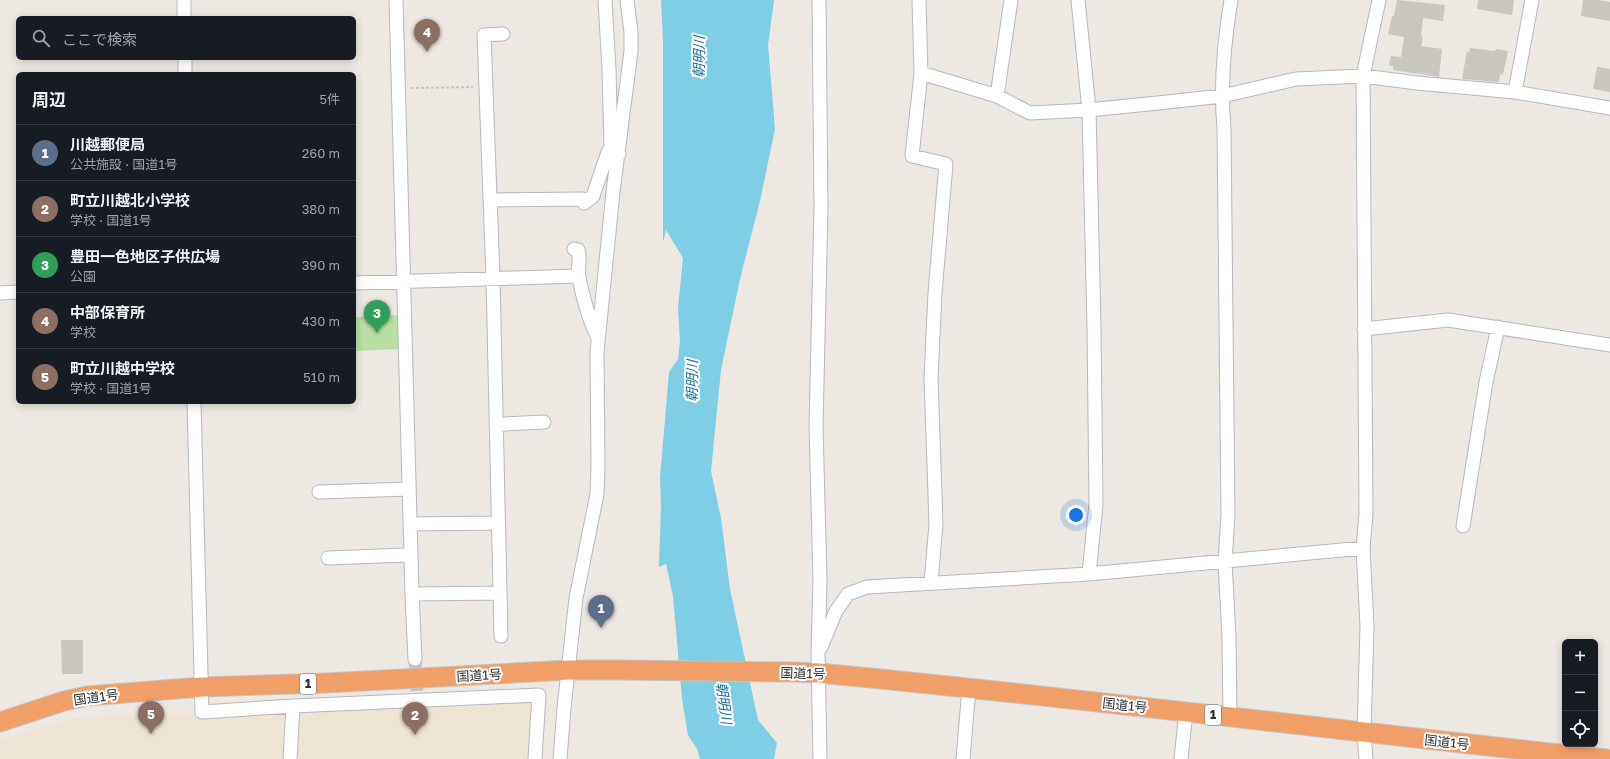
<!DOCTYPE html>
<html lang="ja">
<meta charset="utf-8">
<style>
:root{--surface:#171b24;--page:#20242c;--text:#f1f3f6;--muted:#9ea1a6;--line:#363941;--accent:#5173eb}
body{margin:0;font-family:"Golos Text","Noto Sans JP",sans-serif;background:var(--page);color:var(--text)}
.controls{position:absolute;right:12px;bottom:12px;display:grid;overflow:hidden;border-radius:6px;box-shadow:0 2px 10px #0003}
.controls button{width:36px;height:36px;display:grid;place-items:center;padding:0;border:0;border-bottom:1px solid var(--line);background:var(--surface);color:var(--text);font:20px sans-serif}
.you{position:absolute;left:1076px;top:515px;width:14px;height:14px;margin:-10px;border:3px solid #fff;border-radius:50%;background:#1a73e8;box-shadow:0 0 0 6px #1a73e833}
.badge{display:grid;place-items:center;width:26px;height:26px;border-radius:50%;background:var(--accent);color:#fff;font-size:13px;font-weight:700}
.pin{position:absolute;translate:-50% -33px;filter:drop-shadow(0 1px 2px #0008)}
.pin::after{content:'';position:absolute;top:21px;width:14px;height:12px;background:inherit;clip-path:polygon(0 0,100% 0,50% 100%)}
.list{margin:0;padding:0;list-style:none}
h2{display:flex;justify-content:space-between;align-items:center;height:52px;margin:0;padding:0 16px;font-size:17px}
h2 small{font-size:13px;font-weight:400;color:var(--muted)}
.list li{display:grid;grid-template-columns:26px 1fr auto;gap:12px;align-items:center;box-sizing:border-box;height:56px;padding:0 16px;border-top:1px solid var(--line)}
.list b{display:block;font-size:15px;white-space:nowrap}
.list p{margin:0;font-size:13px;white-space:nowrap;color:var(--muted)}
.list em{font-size:13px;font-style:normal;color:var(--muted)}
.icon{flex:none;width:22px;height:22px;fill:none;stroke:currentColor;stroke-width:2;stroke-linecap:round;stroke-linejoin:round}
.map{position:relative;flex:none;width:1610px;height:759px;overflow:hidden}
.search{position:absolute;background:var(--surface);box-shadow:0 2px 10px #0003;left:16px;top:16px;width:340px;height:44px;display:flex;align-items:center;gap:10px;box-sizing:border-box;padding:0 14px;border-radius:6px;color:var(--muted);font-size:15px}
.panel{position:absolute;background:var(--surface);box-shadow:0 2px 10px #0003;left:16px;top:72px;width:340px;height:332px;border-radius:6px}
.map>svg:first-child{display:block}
</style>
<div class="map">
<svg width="1610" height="759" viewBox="0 0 1610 759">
<rect width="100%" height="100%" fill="#eee8e2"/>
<!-- education -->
<path fill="#ede4d3" d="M536 699 533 759H294L297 712Z
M284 712 285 715 282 759H0V742L8 737 70 719 115 715 189 713 199 717Z"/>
<!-- green -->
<path fill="#badfa4" d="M400 315 401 349 354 351V317Z"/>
<!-- water -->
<path fill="#7fcee5" d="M661 0H774L768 45 775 129 760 201 740 279 721 370 711 471 721 518 730 589 758 720 777 743 774 759H700L697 749 688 735 682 699 673 596 666 564 659 567 661 505 660 478 669 372 678 359 680 341 678 308 683 258 666 230 663 242V42Z"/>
<!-- building -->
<path fill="#cac6c0" d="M1397 0 1445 5 1443 21 1423 18 1421 37H1423L1421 46 1442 49 1439 77 1393 70V66L1389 65 1391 56 1401 57 1404 37 1388 34 1392 16H1394Z
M1478 0H1514L1512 15 1477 9Z
M1583 0H1598L1610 2V21L1581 16Z
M1470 48 1495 51 1496 49 1508 51 1503 75 1500 74 1499 82 1462 79 1467 51 1469 52Z
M1597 67 1610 69V92L1593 89Z
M61 640H83V674H62Z"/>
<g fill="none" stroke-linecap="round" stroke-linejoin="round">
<!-- minor-tunnel -->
<path stroke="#c8c3be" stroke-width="13" stroke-dasharray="13 6" stroke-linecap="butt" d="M415 659 417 696"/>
<defs>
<path id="minor" d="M184 0V18
M396 0 412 594 415 659
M605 0 609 69 611 149 619 154
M819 0 821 208 816 426 820 580 818 653 820 759
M919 0 921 73 912 156 946 164 935 293 931 378 936 524 931 583
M1078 0 1089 110 1094 327 1096 504 1089 574
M185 58V74
M921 73 997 96 1030 113 1089 110 1158 103 1222 96 1296 79 1363 76 1417 83 1515 92 1610 108
M1515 92 1532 0
M997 96 1011 0
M490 200 583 199
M584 203 593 196 608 152 611 149
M574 249 578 250C581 260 577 269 579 278 583 298 589 320 598 338
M354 283 578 276
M0 293 18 292
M1364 329 1448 320 1610 345
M194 402 202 712 293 706 290 759
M496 426 505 424 544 422
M319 492 409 489
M410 524 498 523
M1463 526 1486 382 1498 327
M328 558 405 555 411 554
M412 594 500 593
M501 636 493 278 484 35 503 34
M821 647 836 611 848 594 867 587 1089 574 1363 548
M293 706 539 695 535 759
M1230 717 1229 638 1225 561 1228 515 1224 128C1220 85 1224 42 1231 0
M560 759 564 708 576 598 597 494 598 467 597 352 613 192 631 51V32L627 0
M963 759 969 688
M1181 759 1186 712
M1366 759 1364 733 1367 626 1363 548 1366 514 1363 76 1379 0"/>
<path id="highway" d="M0 722 64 701 87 696 202 687 326 683 569 670H620L794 672 819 673C1082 698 1344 731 1606 759"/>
</defs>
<!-- minor casing -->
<use href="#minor" stroke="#b5b8c0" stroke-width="15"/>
<!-- highway casing -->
<use href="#highway" stroke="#c4c4c4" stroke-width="21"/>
<!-- path -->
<path stroke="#c4c4c4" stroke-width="2" stroke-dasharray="3 2" stroke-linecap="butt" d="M411 88 473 87"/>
<!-- minor -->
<use href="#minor" stroke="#fff" stroke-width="13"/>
<!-- highway -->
<use href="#highway" stroke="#f19f69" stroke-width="19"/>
</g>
<g text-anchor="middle" stroke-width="4" stroke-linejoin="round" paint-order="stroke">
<!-- shield labels -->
<g fill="#fff" stroke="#6d6d6d" stroke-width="1">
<rect x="300" y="674" width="16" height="20" rx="3"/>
<rect x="1205" y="705" width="16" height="20" rx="3"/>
</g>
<g font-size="12" font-weight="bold" fill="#2e2e2e">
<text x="308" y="688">1</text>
<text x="1213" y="719">1</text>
</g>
<!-- street labels -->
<g font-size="13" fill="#2e2e2e" stroke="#fff">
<text transform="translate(803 673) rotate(2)" y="5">国道1号</text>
<text transform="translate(479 675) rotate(-3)" y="5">国道1号</text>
<text transform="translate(96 697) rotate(-8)" y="5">国道1号</text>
<text transform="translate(1125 705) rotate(6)" y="5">国道1号</text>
<text transform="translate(1447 742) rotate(6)" y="5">国道1号</text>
</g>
<!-- water labels -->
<g font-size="14" font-style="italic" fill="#1a6f96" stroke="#fff">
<text transform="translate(699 57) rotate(-89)" y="5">朝明川</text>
<text transform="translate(692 381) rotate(-89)" y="5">朝明川</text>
<text transform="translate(724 703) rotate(82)" y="5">朝明川</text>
</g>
</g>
</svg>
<div class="controls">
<button>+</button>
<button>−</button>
<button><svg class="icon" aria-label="locate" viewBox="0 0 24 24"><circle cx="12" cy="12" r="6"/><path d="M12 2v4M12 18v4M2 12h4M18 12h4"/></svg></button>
</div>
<div class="you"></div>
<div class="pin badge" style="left:601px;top:628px;background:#5c6f8a">1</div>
<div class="pin badge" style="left:415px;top:735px;background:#8d6e63">2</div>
<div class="pin badge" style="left:377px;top:333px;background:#2e9e5b">3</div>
<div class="pin badge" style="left:427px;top:52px;background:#8d6e63">4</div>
<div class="pin badge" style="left:151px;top:734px;background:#8d6e63">5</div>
<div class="search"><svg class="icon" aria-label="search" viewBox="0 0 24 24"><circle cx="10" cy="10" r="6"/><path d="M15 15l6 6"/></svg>ここで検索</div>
<section class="panel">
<h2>周辺<small>5件</small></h2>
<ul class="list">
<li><span class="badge" style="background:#5c6f8a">1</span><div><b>川越郵便局</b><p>公共施設 · 国道1号</p></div><em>260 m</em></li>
<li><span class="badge" style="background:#8d6e63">2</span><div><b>町立川越北小学校</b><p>学校 · 国道1号</p></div><em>380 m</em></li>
<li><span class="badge" style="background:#2e9e5b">3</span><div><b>豊田一色地区子供広場</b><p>公園</p></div><em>390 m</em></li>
<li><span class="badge" style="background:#8d6e63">4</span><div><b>中部保育所</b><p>学校</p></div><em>430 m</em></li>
<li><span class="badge" style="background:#8d6e63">5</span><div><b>町立川越中学校</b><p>学校 · 国道1号</p></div><em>510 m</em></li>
</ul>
</section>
</div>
